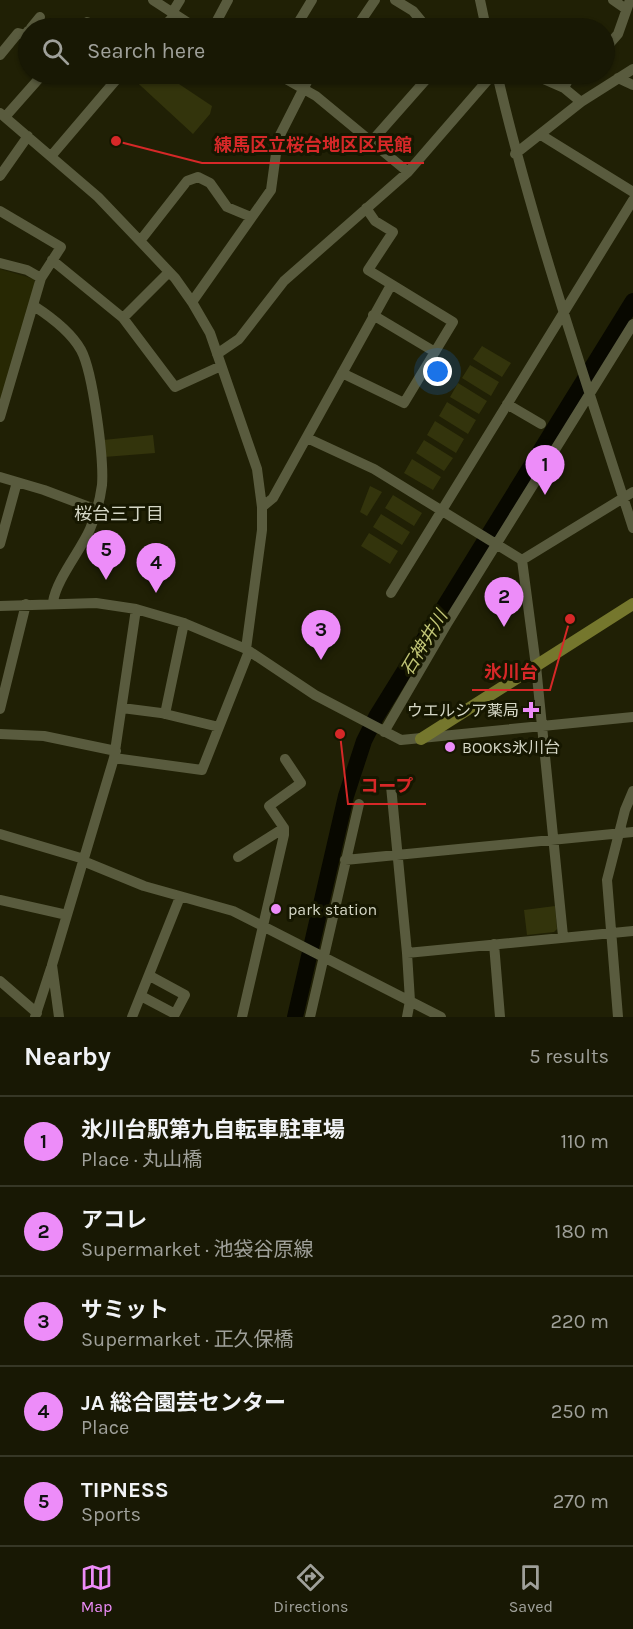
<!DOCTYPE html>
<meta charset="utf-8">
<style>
:root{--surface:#181804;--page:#252513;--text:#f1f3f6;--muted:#9fa09a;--line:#363726;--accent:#ed8cf9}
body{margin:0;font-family:Karla,"Noto Sans JP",sans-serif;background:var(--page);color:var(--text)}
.you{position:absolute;left:438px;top:372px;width:21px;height:21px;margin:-15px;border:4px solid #fff;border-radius:50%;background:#1a73e8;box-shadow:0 0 0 9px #1a73e833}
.badge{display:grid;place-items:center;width:39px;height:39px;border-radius:50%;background:var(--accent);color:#111;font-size:20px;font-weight:700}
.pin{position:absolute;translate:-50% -50px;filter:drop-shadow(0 2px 3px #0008)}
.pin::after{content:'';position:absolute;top:32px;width:21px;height:18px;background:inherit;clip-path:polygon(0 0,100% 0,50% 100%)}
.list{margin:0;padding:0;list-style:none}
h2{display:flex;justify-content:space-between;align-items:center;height:78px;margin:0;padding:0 24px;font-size:26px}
h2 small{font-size:20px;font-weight:400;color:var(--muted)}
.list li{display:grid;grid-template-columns:39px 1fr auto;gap:18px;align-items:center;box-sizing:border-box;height:90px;padding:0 24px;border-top:2px solid var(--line)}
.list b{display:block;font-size:22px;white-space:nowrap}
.list p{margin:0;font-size:20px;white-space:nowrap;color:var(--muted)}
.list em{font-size:20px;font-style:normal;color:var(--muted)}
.icon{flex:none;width:33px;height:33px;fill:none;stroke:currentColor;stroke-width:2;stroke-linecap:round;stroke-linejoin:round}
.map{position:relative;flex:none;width:633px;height:1017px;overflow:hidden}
.search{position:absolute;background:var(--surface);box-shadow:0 2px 4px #0004;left:18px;right:18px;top:18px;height:66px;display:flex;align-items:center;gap:15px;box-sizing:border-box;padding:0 21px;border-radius:33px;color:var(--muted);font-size:22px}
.sheet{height:528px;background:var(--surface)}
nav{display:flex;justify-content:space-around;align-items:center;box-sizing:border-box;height:84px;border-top:2px solid var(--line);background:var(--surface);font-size:16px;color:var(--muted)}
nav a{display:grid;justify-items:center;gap:3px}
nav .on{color:var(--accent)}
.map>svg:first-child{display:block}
</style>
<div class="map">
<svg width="633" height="1017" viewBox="0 0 633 1017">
<rect width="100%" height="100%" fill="#202005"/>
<!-- built -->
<path fill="#272803" d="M0 269 34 279 36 290 0 401Z"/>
<!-- green -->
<path fill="#33340c" d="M128 74H181L176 82 212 106 210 114 193 134Z
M482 346 511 363 502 377 473 359Z
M470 365 499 382 491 396 462 378Z
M458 383 487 401 479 414 450 397Z
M447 402 476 420 468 434 439 416Z
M435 421 464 439 456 453 427 435Z
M153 435 155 453 104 457 103 440Z
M424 440 453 458 444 471 416 453Z
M412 459 441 477 433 490 404 473Z
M370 486 382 492 367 516 360 512Z
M393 495 422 513 414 526 385 508Z
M381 514 410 532 402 545 373 527Z
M369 533 398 551 390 564 361 546Z
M555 906 557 929 554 932 527 935 524 910Z"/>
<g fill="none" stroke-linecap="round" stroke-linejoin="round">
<!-- river -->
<path stroke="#080800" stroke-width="16" d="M295 1017 346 796 364 741 376 717 633 301"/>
<!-- minor -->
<path stroke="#595b3e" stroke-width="10" d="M153 0 196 28
M395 0 413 11 427 28
M480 0 486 28
M613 0 626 9
M172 13 180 0
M31 28 40 17
M81 28 87 22 100 28
M162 28 175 15
M213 28 228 0
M295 28 312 0
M356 28 375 0
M604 50 618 34 630 0
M0 55 18 33 26 35 28 31
M277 74 316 96 408 172
M497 74C533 228 585 378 633 528
M532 74 564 88 581 102
M618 78 633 85
M564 88 571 74
M0 113 98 197 140 241 175 278 192 302 210 333 257 469 262 507V530L246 649
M5 117 43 74
M541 135 633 192
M371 142 431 74
M515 154 581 102 633 69
M52 155 121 74
M0 176 28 136
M0 211 61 247 41 278
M140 241 187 181 198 177 210 183 227 207 251 217
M52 260 123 318 175 387 221 366
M0 263 27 270 41 278 0 417
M192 302 271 190 278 139 311 74
M34 306C51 317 71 332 81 350 93 372 104 459 102 485 100 500 96 515 90 529 81 550 56 580 53 602
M373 315 435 352
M123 318 169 272
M217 354 239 339 284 281 408 172 493 74
M342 373 404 403 453 322 368 270 393 232 375 221 366 208
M507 404 541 424
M307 438 374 469 522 560
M0 477 44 490 97 510
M262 507 273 498 391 285
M0 544 17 482
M391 593 633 200
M0 606 96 603 136 609 184 623 246 649 315 695 401 740 633 717
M122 708 161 713 219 727
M0 709 26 604
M165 714 184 623
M384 732 448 622 633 324
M0 734 44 736 116 751
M114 758 202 770 249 651
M391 786 407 953 410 1001 407 1017
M0 834 84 859
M238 857 284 828
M345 860 633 832
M83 861 144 886 233 911 441 1017
M0 900 67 915
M563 936 536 666 522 560 633 492
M494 944 500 1017
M407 953 633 931
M0 981 37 1013
M141 996 175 1014 185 995 150 976
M35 1017 51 968
M59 1017 52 965 114 758 136 609
M132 1017 180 897
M242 1017 284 835V828L269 806 301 783 285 759
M310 1017 359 804
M618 1017 607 880 625 810 633 791"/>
<!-- major -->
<path stroke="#75772d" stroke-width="12" d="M421 739 633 604"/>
</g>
<!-- markers -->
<g fill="#ed8cf9" stroke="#161700" stroke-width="2">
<path d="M528 701h6v6h6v6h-6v6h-6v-6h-6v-6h6z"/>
<circle cx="450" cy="747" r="6"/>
<circle cx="276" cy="909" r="6"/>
</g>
<g text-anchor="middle" stroke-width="6" stroke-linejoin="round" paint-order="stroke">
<!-- poi labels -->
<g font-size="16" fill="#d5d7c6" stroke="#161700" text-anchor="start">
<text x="519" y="716" text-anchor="end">ウエルシア薬局</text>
<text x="462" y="753">BOOKS氷川台</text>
<text x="288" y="915">park station</text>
</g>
<!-- neighbourhood labels -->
<g font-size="18" fill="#d5d7c6" stroke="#161700">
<text x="119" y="520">桜台三丁目</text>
</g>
<!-- water labels -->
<g font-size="18" font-style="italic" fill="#c2c676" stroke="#161700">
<text transform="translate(424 643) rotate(-59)" y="6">石神井川</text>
</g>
</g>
<!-- callouts -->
<path fill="none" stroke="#d62828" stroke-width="2" d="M116 141L202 163H424M570 619L550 690H472M340 734L348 804H426"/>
<g fill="#d62828" stroke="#161700" stroke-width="2">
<circle cx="116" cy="141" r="6"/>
<circle cx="570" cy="619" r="6"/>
<circle cx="340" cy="734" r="6"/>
</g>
<g font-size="18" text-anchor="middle" font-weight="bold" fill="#d62828" stroke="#161700" stroke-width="6" stroke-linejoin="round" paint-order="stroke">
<text x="313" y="151">練馬区立桜台地区区民館</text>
<text x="511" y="678">氷川台</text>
<text x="387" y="792">コープ</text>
</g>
</svg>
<div class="you"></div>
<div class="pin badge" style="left:545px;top:495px">1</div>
<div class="pin badge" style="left:504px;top:627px">2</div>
<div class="pin badge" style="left:321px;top:660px">3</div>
<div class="pin badge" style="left:156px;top:593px">4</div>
<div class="pin badge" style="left:106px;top:580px">5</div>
<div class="search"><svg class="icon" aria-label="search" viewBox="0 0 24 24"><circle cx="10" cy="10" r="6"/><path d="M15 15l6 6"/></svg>Search here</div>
</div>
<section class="sheet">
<h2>Nearby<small>5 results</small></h2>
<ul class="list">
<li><span class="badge">1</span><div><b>氷川台駅第九自転車駐車場</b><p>Place · 丸山橋</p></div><em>110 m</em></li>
<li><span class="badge">2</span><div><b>アコレ</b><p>Supermarket · 池袋谷原線</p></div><em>180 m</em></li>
<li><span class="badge">3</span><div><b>サミット</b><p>Supermarket · 正久保橋</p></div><em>220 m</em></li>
<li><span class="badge">4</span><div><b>JA 総合園芸センター</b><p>Place</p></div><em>250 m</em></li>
<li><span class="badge">5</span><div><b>TIPNESS</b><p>Sports</p></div><em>270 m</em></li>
</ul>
</section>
<nav>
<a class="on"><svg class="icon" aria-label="map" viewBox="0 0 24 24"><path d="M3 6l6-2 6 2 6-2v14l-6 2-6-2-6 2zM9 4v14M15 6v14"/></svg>Map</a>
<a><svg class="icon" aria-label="directions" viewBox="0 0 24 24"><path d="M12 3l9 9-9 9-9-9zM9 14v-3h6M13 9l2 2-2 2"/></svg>Directions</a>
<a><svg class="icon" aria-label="saved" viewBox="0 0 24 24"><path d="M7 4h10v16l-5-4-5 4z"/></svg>Saved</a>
</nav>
